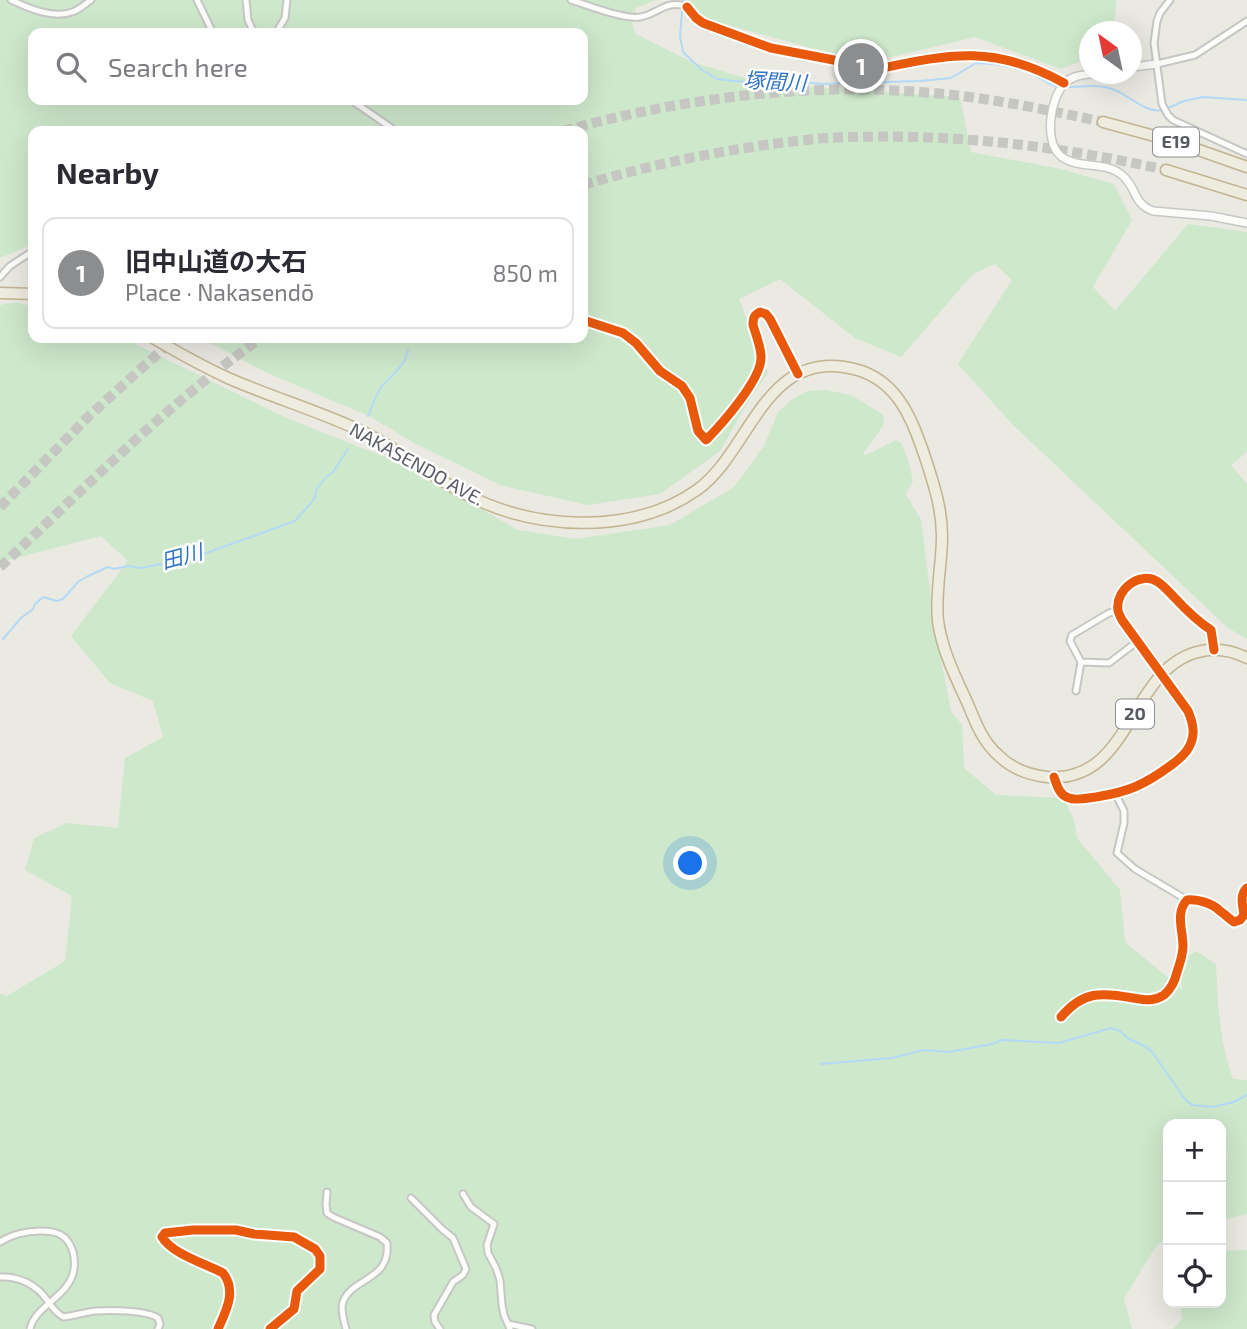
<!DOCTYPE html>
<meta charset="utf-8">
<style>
:root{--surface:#fff;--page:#f2f2f3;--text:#2b2b33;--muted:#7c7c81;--line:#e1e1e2;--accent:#8b8d8f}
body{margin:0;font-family:"Exo 2","Noto Sans JP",sans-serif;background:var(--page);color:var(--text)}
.controls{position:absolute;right:21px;bottom:21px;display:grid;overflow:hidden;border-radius:14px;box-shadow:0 7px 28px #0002}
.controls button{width:63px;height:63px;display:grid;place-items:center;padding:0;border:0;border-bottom:2px solid var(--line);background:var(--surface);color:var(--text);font:35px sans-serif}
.compass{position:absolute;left:1079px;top:21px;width:63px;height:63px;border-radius:50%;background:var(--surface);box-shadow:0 7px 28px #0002;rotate:327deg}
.you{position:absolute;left:691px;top:864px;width:24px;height:24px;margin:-18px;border:5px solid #fff;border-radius:50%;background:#1a73e8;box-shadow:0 0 0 10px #1a73e833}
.badge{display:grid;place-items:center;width:46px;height:46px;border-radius:50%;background:var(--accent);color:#fff;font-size:23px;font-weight:700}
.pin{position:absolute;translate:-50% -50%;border:4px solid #fff;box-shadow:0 2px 7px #0006}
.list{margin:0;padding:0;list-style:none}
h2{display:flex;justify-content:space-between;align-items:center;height:91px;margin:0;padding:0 28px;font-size:30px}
h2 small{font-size:23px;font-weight:400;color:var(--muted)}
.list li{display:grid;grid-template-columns:46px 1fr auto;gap:21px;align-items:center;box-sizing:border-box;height:112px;margin:0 14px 14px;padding:0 14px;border:2px solid var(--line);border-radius:14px}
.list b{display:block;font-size:26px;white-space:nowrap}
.list p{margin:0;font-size:23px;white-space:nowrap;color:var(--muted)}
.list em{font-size:23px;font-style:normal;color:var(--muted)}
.icon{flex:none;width:38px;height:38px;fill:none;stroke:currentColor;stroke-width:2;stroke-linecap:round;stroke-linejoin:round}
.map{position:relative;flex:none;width:1247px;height:1329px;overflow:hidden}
.search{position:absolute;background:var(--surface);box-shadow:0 7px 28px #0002;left:28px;top:28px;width:560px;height:77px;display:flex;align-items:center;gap:18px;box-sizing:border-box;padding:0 24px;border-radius:14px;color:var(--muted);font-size:26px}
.panel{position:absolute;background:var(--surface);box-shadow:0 7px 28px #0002;left:28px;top:126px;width:560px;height:217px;border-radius:14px}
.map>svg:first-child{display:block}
</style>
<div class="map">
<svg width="1247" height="1329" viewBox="0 0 1247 1329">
<rect width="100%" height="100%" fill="#eae9e2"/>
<!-- green -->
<path fill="#cee8cc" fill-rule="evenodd" d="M0 0H655L636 8 632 24 636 34 692 62 765 84 960 97 971 152 1061 169 1114 184 1132 220 1093 287 1115 311 1188 224 1247 232V452L1231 465 1247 484V639L1228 628 1013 425 958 364 1012 280 995 264 973 274 901 357 855 338 780 279 739 299 768 373 748 402 720 451 660 494 588 505 503 486 416 444 369 416 265 372 201 338H583V131H33V244L0 258ZM33 33H583V100H33Z
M681 0H1116L1114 31 1090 32 1089 58 1061 69 975 37 891 57 834 54 697 17 691 7Z
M17 302 33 307V338H123L289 419 405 465 518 530 576 539 670 525 734 487 764 446 778 412 793 399 808 391 825 390 851 395 882 414 884 418 883 426 863 454 866 455 896 440 901 443 908 459 913 481 906 494 921 520 935 630 951 711 962 725 964 768 996 795 1063 798 1074 819 1077 838 1120 890 1125 942 1183 990 1176 965 1196 951 1216 964C1218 1006 1219 1039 1233 1079L1247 1080V1214L1221 1220V1124H1168V1239L1157 1245 1124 1298 1132 1329H0V994L7 996 65 961 72 896 25 870 34 838 67 823 118 828 125 758 163 737 153 701 110 683 71 636 128 561 101 536 0 562V305Z
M1247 1250V1329H1173L1182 1319 1180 1303H1221V1251Z"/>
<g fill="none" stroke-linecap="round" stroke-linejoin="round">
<!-- stream -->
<path stroke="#b4d9f6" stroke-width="2" d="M683 0 680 36 683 52 702 70 717 79 745 82 779 80 822 84 920 81 951 78 976 63C994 63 1015 67 1032 74 1041 78 1049 84 1057 87
M1067 87C1084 87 1100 83 1117 91 1131 97 1147 114 1163 110
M1168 108 1184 101 1203 97 1247 100
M368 416C372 407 376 394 382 386 393 373 405 367 408 350
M3 639 21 618 33 609 35 604 43 597 57 601 63 599 78 582 88 576 108 567 114 569 128 566 142 568 161 564H166L204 554 295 521 311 503 315 497 316 490 326 477 333 472 348 449
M821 1064 892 1058 923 1050 949 1052 992 1044 1002 1040 1059 1043 1111 1028 1120 1031 1129 1039 1145 1046 1153 1053 1184 1098 1192 1105 1212 1107 1234 1102 1247 1095"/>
<!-- highway-tunnel -->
<path stroke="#c6c6c2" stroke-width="10" stroke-dasharray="10 5" stroke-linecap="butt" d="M563 131C678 99 800 83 920 92 982 96 1043 109 1103 122
M583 185C643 167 703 154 765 145 794 141 825 137 855 137 960 134 1064 147 1166 170
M0 507 89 416 175 338
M0 567C85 488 166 405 261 338"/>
<defs>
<path id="street" d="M11 0C28 8 53 19 72 12 79 10 85 4 91 0
M197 0 213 33
M246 0 248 20 254 33
M571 0C587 5 625 20 640 17 656 15 663 2 681 5
M1170 0 1160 13 1157 21 1154 43 1162 104 1168 115 1173 120 1247 154
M687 7 696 18 703 23 771 48 839 61 859 62 872 69H878C922 60 969 48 1014 61 1032 66 1048 76 1065 83
M276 33 285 18 287 0
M1157 64 1195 55 1247 21
M351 100 396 131
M0 277 10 266 33 251
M583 320 623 333 636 343 660 371 682 386 690 398 698 431 706 440C721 425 762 379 761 357 761 347 756 335 753 325 753 318 754 315 760 312L766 314 770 319 798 374
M1081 662 1109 663 1138 641
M1153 662C1137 640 1097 603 1134 581 1142 577 1152 577 1159 583 1174 593 1184 610 1198 621 1202 625 1207 627 1211 630L1214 650
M1076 691 1081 662 1070 641 1072 635 1109 613 1118 611
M1054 777C1057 785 1059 795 1069 798 1076 801 1088 798 1096 797 1108 795 1122 793 1133 789 1152 781 1188 759 1193 737 1197 717 1180 700 1170 684
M1115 793 1124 811V823L1117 853 1135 869 1187 900
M1061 1017C1083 991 1101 992 1133 998 1145 1000 1153 1002 1164 995 1171 989 1175 981 1177 972 1180 963 1183 955 1183 946 1183 930 1175 913 1187 900 1198 899 1212 903 1220 911 1226 915 1228 918 1234 922L1240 920 1244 915C1243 906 1239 895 1247 888
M327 1192 326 1205 327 1213 333 1217 380 1237 387 1243C391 1281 352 1277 343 1302 340 1309 344 1321 346 1329
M463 1194 471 1207 494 1224 487 1245 488 1253 496 1268 500 1280 502 1305 504 1315 510 1329
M411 1198 442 1229 453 1238 466 1269 463 1275 453 1282 434 1315 435 1322 440 1329
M0 1242C12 1234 27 1231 41 1231 53 1231 63 1233 69 1243 74 1251 75 1261 74 1269 70 1297 35 1305 30 1329
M0 1277C18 1276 36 1284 47 1300 52 1307 55 1312 63 1317 74 1316 85 1312 96 1311 111 1310 146 1310 158 1318L160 1324 158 1329
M508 1324 532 1329
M218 1329C226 1311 237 1291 223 1273 206 1264 172 1254 162 1237L165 1233 193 1230H236L254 1234 294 1237 315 1249 320 1256V1269L297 1291 294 1309 270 1329"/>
<path id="secondary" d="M1132 67 1157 64
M1090 74C1082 75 1072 76 1065 83 1050 98 1043 142 1062 157 1080 170 1106 160 1123 176 1137 188 1133 204 1153 211L1211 216 1247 223"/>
<path id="highway" d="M1103 122 1173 141 1247 167
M1166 170 1247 195
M0 293 33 294
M153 338C177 352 202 366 228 378 271 397 316 410 359 430 397 447 428 475 465 494 534 530 631 536 697 490 749 453 763 355 844 367 896 374 911 416 926 460 934 485 942 509 942 536 942 564 935 593 938 621 942 650 955 676 967 702 975 721 982 741 998 755 1011 768 1029 775 1047 777 1134 784 1128 665 1202 651 1218 648 1233 651 1247 658"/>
</defs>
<!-- street casing -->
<use href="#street" stroke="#c6c7c5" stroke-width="9"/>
<!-- secondary casing -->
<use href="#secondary" stroke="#c7c8c6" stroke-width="10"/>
<!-- highway casing -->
<use href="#highway" stroke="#c1b490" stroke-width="13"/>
<!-- street -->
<use href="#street" stroke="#fcfcfb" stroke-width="5"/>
<!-- secondary -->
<use href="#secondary" stroke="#fcfcfb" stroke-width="7"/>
<!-- highway -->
<use href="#highway" stroke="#eeebdf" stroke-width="10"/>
<defs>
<path id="street-bridge" d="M1153 662 1170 684"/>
</defs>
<!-- street-bridge casing -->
<use href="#street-bridge" stroke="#c6c7c5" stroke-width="9" stroke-linecap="butt"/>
<!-- street-bridge -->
<use href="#street-bridge" stroke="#fcfcfb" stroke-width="5"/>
<defs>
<path id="cycleway" d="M687 7 696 18 703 23 771 48 839 61 859 62 872 69H878C953 53 995 45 1064 83
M583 320 623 333 636 343 660 371 682 386 690 398 698 431 706 440C721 425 762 379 761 357 761 347 756 335 753 325 753 318 754 315 760 312L766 314 770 319 798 374
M1054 777C1057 785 1059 795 1069 798 1076 801 1088 798 1096 797 1128 792 1144 785 1170 766 1177 761 1185 755 1189 747 1196 735 1193 723 1188 711L1122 620C1121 618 1118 612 1118 610 1115 590 1140 570 1158 582 1164 586 1169 592 1174 597 1186 610 1197 621 1211 630L1214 650
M1061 1017C1083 991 1101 992 1133 998 1145 1000 1153 1002 1164 995 1171 989 1175 981 1177 972 1180 963 1183 955 1183 946 1183 930 1175 913 1187 900 1198 899 1212 903 1220 911 1226 915 1228 918 1234 922L1240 920 1244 915C1243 906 1239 895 1247 888
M218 1329C226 1311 237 1291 223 1273 206 1264 172 1254 162 1237L165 1233 193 1230H236L254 1234 294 1237 315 1249 320 1256V1269L297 1291 294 1309 270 1329"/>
</defs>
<!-- cycleway casing -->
<use href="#cycleway" stroke="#fff" stroke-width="13"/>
<!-- cycleway -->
<use href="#cycleway" stroke="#e8590c" stroke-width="9"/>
</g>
<g text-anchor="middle" stroke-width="5" stroke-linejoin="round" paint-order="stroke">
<!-- shield labels -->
<g fill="#fff" stroke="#8a8d91" stroke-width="2">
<rect x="1153" y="127.5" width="46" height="29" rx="5"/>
<rect x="1116" y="699.5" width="38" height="29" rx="5"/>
</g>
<g font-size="18" font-weight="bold" fill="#585c62">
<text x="1176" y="148">E19</text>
<text x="1135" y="720">20</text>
</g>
<!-- street labels -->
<g font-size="19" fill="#585c62" stroke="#fff">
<text transform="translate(417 464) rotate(29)" y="7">NAKASENDO AVE.</text>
</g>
<!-- water labels -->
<g font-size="21" font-style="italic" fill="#3376c5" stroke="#fff">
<text transform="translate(775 82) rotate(3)" y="7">塚間川</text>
<text transform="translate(182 557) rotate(-15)" y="7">田川</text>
</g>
</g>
</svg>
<div class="controls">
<button>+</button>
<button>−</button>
<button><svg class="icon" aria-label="locate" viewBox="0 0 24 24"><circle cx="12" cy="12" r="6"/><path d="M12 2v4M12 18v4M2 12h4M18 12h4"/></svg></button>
</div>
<svg class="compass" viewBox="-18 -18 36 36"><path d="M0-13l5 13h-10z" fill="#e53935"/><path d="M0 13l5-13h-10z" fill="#7c7c81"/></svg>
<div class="you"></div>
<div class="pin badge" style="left:861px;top:66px">1</div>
<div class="search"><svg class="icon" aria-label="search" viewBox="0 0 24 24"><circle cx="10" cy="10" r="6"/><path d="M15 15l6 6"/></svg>Search here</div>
<section class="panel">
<h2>Nearby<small></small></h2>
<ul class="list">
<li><span class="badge">1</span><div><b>旧中山道の大石</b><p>Place · Nakasendō</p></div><em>850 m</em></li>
</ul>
</section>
</div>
